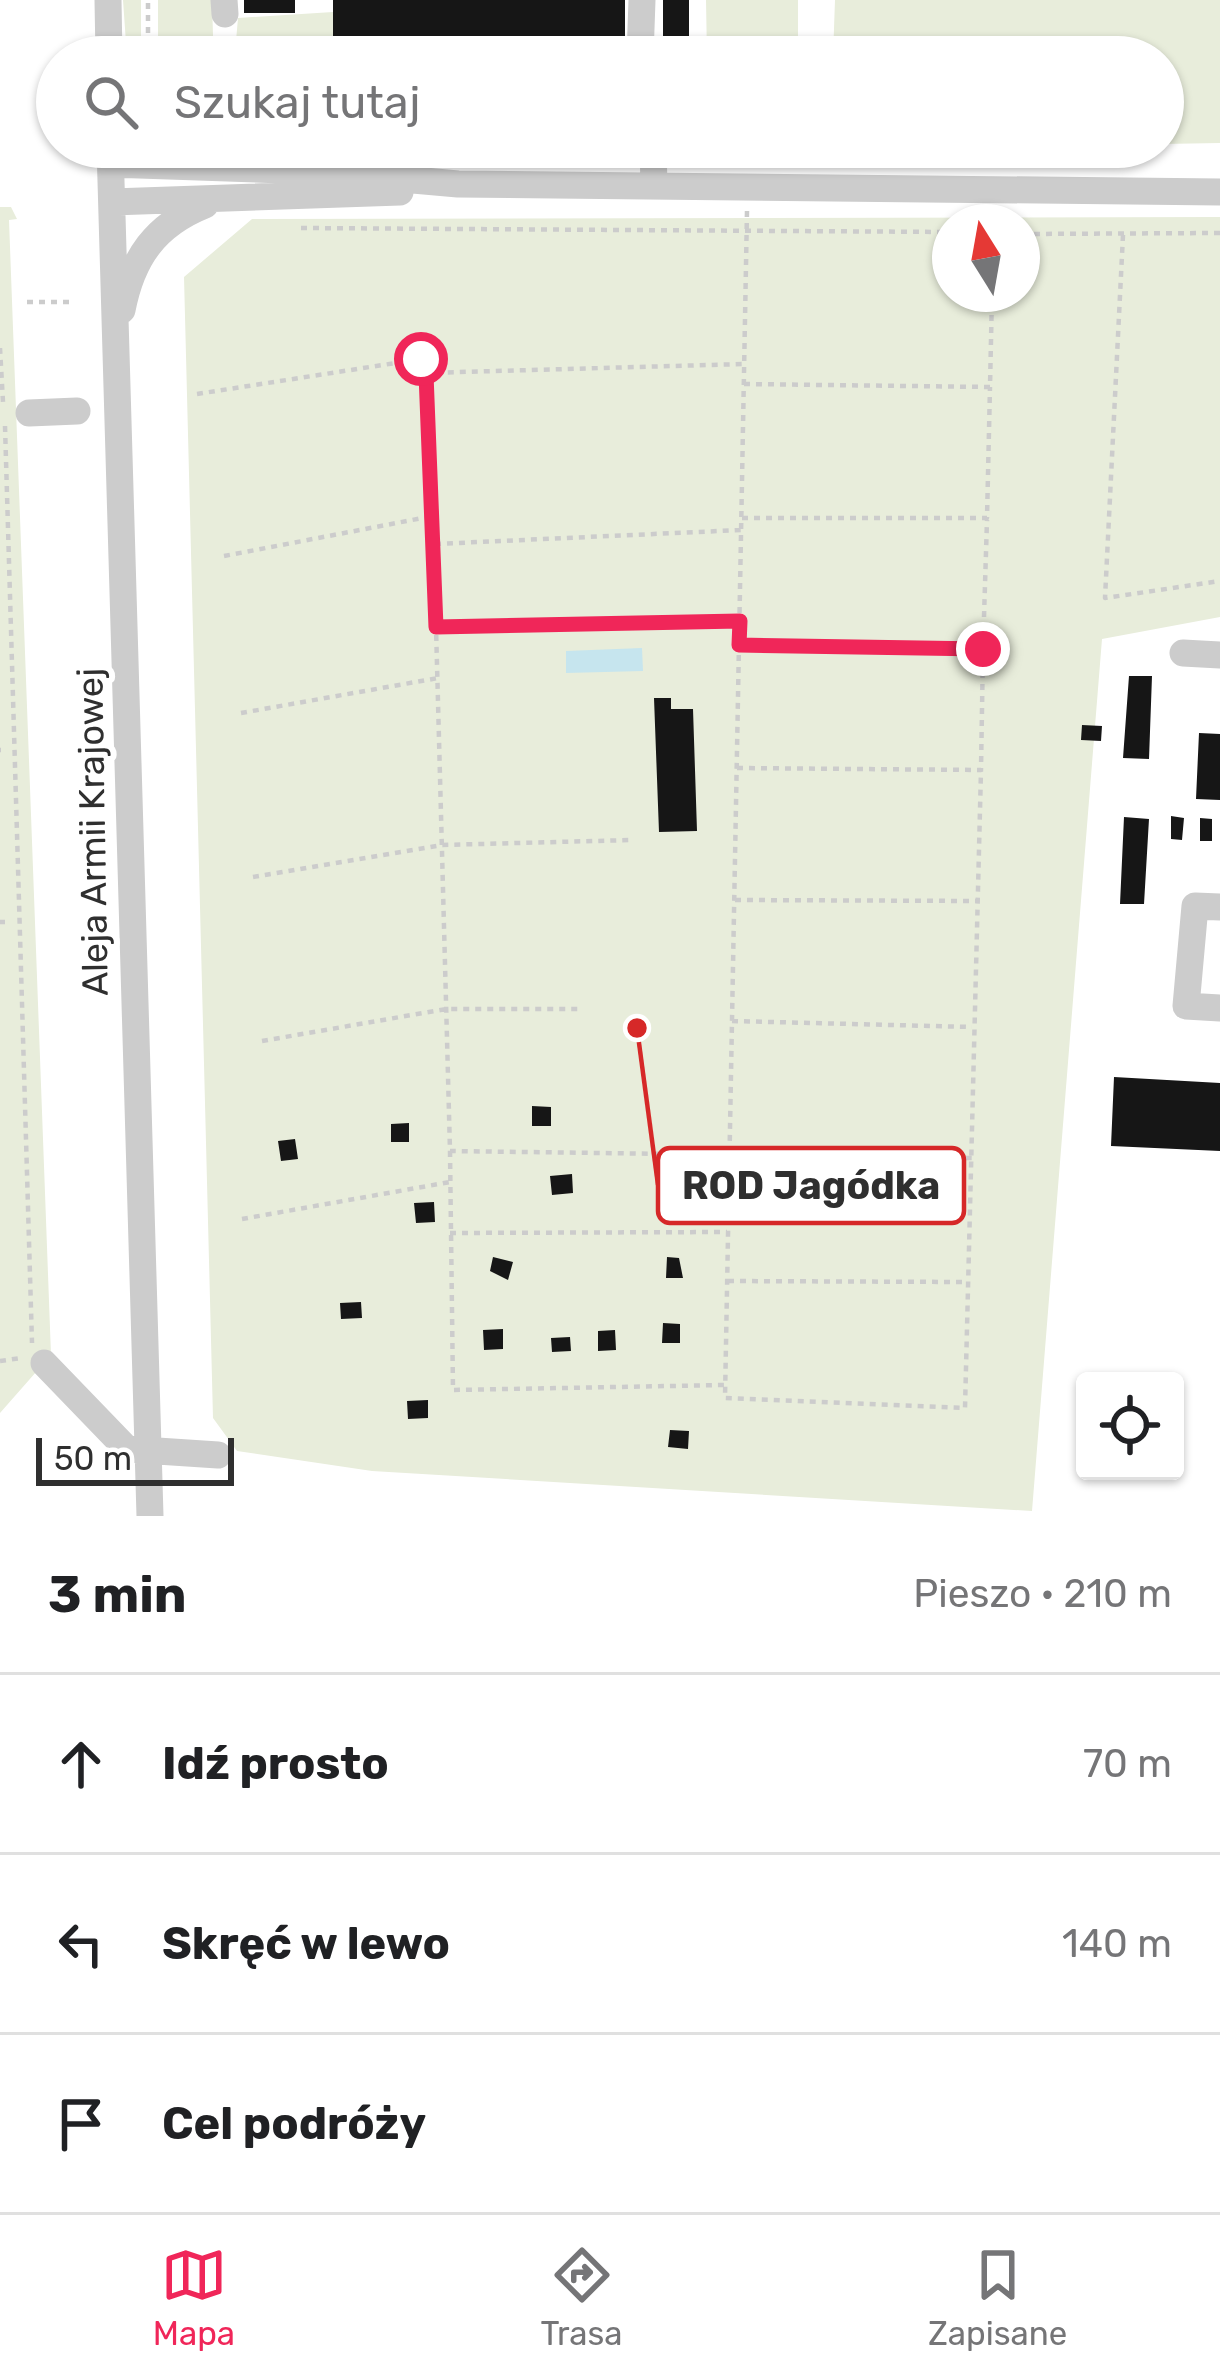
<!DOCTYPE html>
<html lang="pl">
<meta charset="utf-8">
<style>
:root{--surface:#fff;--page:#f6f6f6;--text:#202124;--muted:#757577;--line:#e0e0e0;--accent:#f02659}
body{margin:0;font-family:Rubik,sans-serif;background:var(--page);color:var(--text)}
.controls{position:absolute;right:36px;bottom:36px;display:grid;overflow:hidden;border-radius:12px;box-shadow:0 3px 9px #0004}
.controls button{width:108px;height:108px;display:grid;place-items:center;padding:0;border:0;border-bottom:3px solid var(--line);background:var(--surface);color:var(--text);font:60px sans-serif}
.compass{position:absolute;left:932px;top:204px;width:108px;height:108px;border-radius:50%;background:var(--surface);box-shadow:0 3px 9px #0004;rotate:349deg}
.scale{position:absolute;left:36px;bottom:30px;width:198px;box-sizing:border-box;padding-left:12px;border:6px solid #2f2f2f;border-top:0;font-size:33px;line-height:42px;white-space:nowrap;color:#2f2f2f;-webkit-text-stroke:9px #fff;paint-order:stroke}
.stop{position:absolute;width:36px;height:36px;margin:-27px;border:9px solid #f02659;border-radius:50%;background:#fff}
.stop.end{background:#f02659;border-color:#fff;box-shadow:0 3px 12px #0008}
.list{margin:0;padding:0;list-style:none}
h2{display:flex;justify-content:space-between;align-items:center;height:156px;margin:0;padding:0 48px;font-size:51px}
h2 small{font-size:39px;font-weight:400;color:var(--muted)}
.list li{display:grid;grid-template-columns:78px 1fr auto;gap:36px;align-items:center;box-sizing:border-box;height:180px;padding:0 48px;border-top:3px solid var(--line)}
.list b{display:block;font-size:45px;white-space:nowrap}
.list em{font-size:39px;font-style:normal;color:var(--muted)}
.icon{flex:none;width:66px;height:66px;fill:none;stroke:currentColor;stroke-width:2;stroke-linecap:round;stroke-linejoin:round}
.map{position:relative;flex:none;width:1220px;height:1516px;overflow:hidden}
.search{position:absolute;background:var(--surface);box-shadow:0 3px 9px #0004;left:36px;right:36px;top:36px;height:132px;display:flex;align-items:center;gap:30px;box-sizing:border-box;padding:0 42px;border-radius:66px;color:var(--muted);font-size:45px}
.sheet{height:696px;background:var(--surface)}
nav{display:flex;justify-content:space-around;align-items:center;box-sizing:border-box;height:168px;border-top:3px solid var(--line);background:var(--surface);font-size:33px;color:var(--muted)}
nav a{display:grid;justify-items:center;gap:6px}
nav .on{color:var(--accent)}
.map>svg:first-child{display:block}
</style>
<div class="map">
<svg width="1220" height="1516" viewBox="0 0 1220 1516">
<rect width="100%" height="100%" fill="#fff"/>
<!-- green -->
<path fill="#e8eddb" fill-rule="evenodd" d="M123 0H141V57H127Z
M158 0H212L213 36 236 41 238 18 333 12 335 45 627 41 630 57H158Z
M706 0H798V57H707Z
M835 0H1220V143L1163 144V57H833Z
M0 207H11L17 219 9 220 51 1355 0 1413Z
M1220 217V617L1102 639 1032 1511 372 1471 237 1451 213 1418 184 277 252 219ZM950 222H1022V294H950Z"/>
<!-- water -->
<path fill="#c6e5ee" d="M642 648 643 671 566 673V651Z"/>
<!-- building -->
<path fill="#161616" d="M244 0H295V13H244Z
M333 0H625V36L333 37Z
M663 0H689V57H663Z
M1129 676H1152L1149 759 1123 758Z
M654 698H671V709H693L697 831 659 832Z
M1082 725 1102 726 1101 741 1081 740Z
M1199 733 1220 734V800L1196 799Z
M1171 816 1184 818 1182 840 1171 839Z
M1124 817 1149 819 1144 904H1120Z
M1200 818 1212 819V841H1200Z
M1114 1077 1220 1083V1151L1111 1146Z
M532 1106 551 1107V1126H532Z
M409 1123V1142H391V1124Z
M295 1139 298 1159 281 1161 278 1141Z
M572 1174 573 1193 552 1195 550 1176Z
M434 1202 435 1222 416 1223 414 1203Z
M493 1257 513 1262 508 1280 490 1271Z
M667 1257 679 1258 683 1278H666Z
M361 1302 362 1318 341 1319 340 1303Z
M663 1323 680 1324V1343H662Z
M503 1329V1349L484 1350 483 1330Z
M615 1330 616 1350 598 1351V1331Z
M570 1337 571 1351 552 1352 551 1338Z
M428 1400V1418L408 1419 407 1401Z
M670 1430 689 1431 688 1449 668 1447Z"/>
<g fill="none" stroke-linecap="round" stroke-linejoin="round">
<!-- path -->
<path stroke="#ccc" stroke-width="4.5" stroke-dasharray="6 6" stroke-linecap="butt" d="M148 57V0
M447 154 628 156
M681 157H808
M747 211 725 1398 965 1408 981 770
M301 228 950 232
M1022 234 1220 233
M1123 235 1105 598 1220 581
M27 302H73
M0 348 3 402
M744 384 990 387 992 294
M197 394 421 359 426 373
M5 426 32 1343
M742 518H987L990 387
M435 544 741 530
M224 556 433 516
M740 621 436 627 450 1151 972 1158
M436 627 426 373 743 364
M739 645 983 649 987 520
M241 713 438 678
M0 750H1
M737 768 981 770 983 649
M253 877 442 845 632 840
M735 900 978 901
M0 922H5
M732 1021 972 1027
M262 1041 446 1009H578
M450 1151 453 1390 724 1385
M242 1219 450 1182
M450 1233 727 1232
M728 1281 968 1282
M0 1361 21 1358"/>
<!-- minor -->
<path stroke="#ccc" stroke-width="27" d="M108 0 109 57
M224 0 225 14
M640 57 642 0
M110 147 150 1516
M653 147 654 186
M110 164 312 171 458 184 1220 192
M112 202 400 192
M122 310C132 258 155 225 205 205
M29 413 77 411
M1183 653 1220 655
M1220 907 1195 906 1186 1006 1220 1008
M44 1363 127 1449 218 1455"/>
</g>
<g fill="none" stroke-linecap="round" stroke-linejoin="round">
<!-- route -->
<path stroke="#f02659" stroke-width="15" d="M421 359 426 374 436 627 740 621 739 645 983 649"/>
</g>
<g text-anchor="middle" stroke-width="12" stroke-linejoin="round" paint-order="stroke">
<!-- street labels -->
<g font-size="36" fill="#2f2f2f" stroke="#fff">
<text transform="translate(92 832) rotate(-91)" y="13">Aleja Armii Krajowej</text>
</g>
</g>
<!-- callouts -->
<path fill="none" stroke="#d62828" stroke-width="4.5" d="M637 1028L658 1185"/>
<circle fill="#d62828" stroke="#fff" stroke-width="4.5" cx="637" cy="1028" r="12"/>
<rect fill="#fff" stroke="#d62828" stroke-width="4.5" x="658" y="1148" width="306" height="75" rx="12"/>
<g font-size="39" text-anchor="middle" font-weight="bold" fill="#2f2f2f">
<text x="811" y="1199">ROD Jagódka</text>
</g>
</svg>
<div class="controls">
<button><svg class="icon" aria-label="locate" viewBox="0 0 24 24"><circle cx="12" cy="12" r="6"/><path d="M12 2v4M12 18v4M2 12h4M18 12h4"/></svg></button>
</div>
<svg class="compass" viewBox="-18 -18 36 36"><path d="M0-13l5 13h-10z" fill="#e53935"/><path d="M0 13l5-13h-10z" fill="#757577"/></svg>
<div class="scale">50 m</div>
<div class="stop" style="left:421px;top:359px"></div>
<div class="stop end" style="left:983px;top:649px"></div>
<div class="search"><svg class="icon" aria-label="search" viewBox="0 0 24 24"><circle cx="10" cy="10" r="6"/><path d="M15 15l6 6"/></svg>Szukaj tutaj</div>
</div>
<section class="sheet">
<h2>3 min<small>Pieszo · 210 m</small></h2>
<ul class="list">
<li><svg class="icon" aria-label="ahead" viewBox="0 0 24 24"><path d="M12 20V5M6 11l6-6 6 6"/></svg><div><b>Idź prosto</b></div><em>70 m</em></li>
<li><svg class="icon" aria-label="left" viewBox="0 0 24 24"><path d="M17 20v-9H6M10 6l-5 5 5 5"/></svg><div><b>Skręć w lewo</b></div><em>140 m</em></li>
<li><svg class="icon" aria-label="arrive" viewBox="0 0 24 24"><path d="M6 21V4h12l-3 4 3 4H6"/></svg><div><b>Cel podróży</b></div></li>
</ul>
</section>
<nav>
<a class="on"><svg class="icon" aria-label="map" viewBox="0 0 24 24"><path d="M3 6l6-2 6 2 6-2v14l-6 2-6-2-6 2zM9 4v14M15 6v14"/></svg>Mapa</a>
<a><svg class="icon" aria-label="directions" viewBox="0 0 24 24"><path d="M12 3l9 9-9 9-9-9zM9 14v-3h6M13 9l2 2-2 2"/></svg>Trasa</a>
<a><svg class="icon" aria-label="saved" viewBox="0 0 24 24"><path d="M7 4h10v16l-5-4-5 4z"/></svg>Zapisane</a>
</nav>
